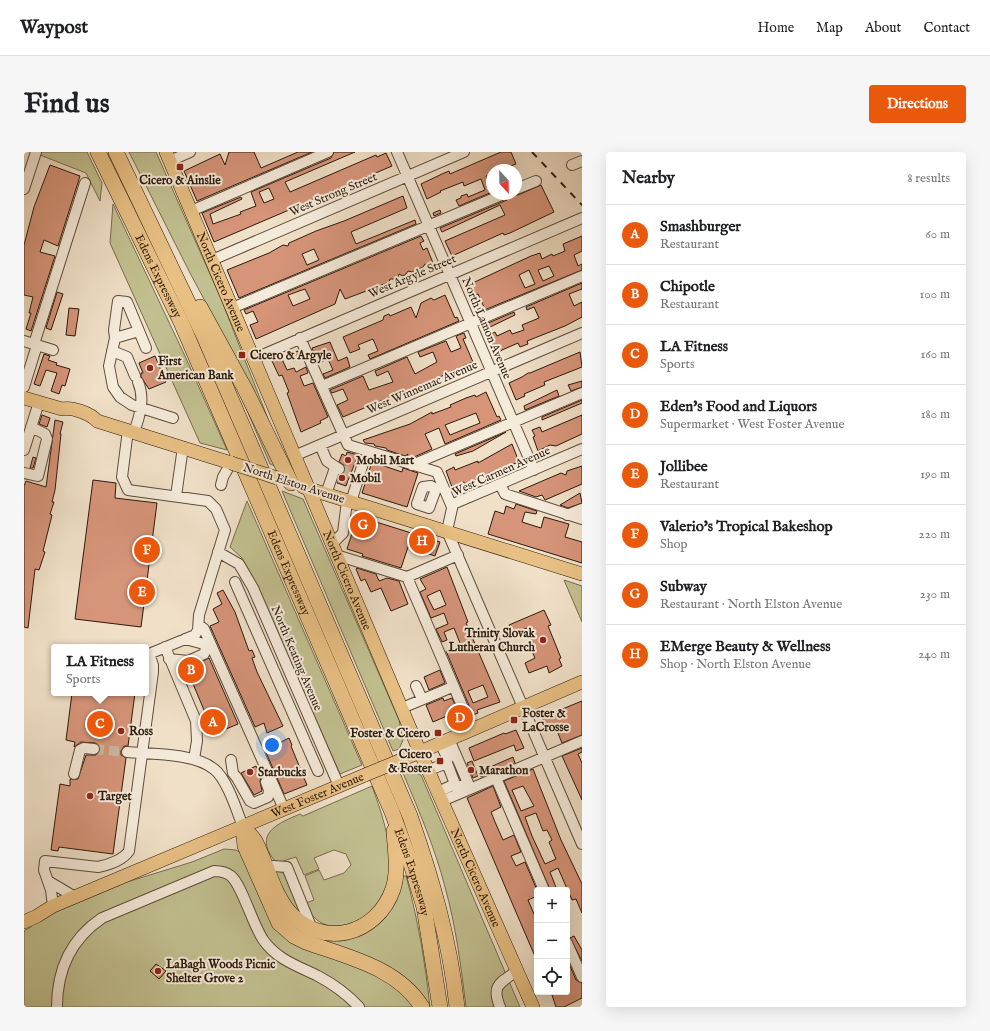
<!DOCTYPE html>
<meta charset="utf-8">
<style>
:root{--surface:#fff;--page:#f6f6f6;--text:#202124;--muted:#757577;--line:#e0e0e0;--accent:#ea580c}
body{margin:0;font-family:"IM FELL English",serif;background:var(--page);color:var(--text)}
.controls{position:absolute;right:12px;bottom:12px;display:grid;overflow:hidden;border-radius:4px;box-shadow:0 4px 16px #0002}
.controls button{width:36px;height:36px;display:grid;place-items:center;padding:0;border:0;border-bottom:1px solid var(--line);background:var(--surface);color:var(--text);font:20px sans-serif}
.compass{position:absolute;left:462px;top:12px;width:36px;height:36px;border-radius:50%;background:var(--surface);box-shadow:0 4px 16px #0002;rotate:158deg}
.you{position:absolute;left:248px;top:593px;width:14px;height:14px;margin:-10px;border:3px solid #fff;border-radius:50%;background:#1a73e8;box-shadow:0 0 0 6px #1a73e833}
.badge{display:grid;place-items:center;width:26px;height:26px;border-radius:50%;background:var(--accent);color:#fff;font-size:13px;font-weight:700}
.pin{position:absolute;translate:-50% -50%;border:2px solid #fff;box-shadow:0 1px 4px #0006}
.popup{position:absolute;left:27px;top:492px;width:98px;height:52px;box-sizing:border-box;display:grid;place-content:center;border-radius:4px;background:var(--surface);filter:drop-shadow(0 1px 3px #0005);font-size:13px;white-space:nowrap;color:var(--muted)}
.popup b{font-size:15px;color:var(--text)}
.popup::after{content:'';position:absolute;left:50%;top:100%;margin-left:-8px;border:8px solid transparent;border-top-color:var(--surface)}
.list{margin:0;padding:0;list-style:none}
h2{display:flex;justify-content:space-between;align-items:center;height:52px;margin:0;padding:0 16px;font-size:17px}
h2 small{font-size:13px;font-weight:400;color:var(--muted)}
.list li{display:grid;grid-template-columns:26px 1fr auto;gap:12px;align-items:center;box-sizing:border-box;height:60px;padding:0 16px;border-top:1px solid var(--line)}
.list b{display:block;font-size:15px;white-space:nowrap}
.list p{margin:0;font-size:13px;white-space:nowrap;color:var(--muted)}
.list em{font-size:13px;font-style:normal;color:var(--muted)}
.icon{flex:none;width:22px;height:22px;fill:none;stroke:currentColor;stroke-width:2;stroke-linecap:round;stroke-linejoin:round}
.map{position:relative;flex:none;width:558px;height:855px;overflow:hidden;border-radius:4px}
header{display:flex;align-items:center;gap:24px;box-sizing:border-box;height:56px;padding:0 20px;background:var(--surface);border-bottom:1px solid var(--line)}
header strong{font-size:19px}
nav{display:flex;gap:22px;margin-inline-start:auto;font-size:14px}
.intro{display:flex;align-items:center;justify-content:space-between;box-sizing:border-box;height:96px;padding:0 24px}
h1{margin:0;font-size:28px}
.button{padding:10px 18px;border-radius:4px;background:var(--accent);color:#fff;font-size:14px;font-weight:700}
main{display:flex;gap:24px;padding:0 24px}
aside{flex:1;background:var(--surface);border-radius:4px;box-shadow:0 4px 16px #0002}
.map>svg:first-child{display:block}
</style>
<header>
<strong>Waypost</strong>
<nav><a>Home</a><a>Map</a><a>About</a><a>Contact</a></nav>
</header>
<div class="intro"><h1>Find us</h1><a class="button">Directions</a></div>
<main>
<div class="map">
<svg width="558" height="855" viewBox="0 0 558 855">
<rect width="100%" height="100%" fill="#f0e0c8"/>
<filter id="stains"><feTurbulence type="fractalNoise" baseFrequency=".005" numOctaves="4"/><feColorMatrix values="0 0 0 0 .2 0 0 0 0 .09 0 0 0 0 .02 0 0 0 .5 -.17"/></filter>
<radialGradient id="worn" r=".72"><stop offset=".6" stop-color="#630" stop-opacity="0"/><stop offset="1" stop-color="#630" stop-opacity=".3"/></radialGradient>
<!-- green -->
<path fill="#c2c090" stroke="#776d4e" d="M17 0H63L78 31 76 49 62 21 16 3Z
M105 0H132L197 147 261 310 189 164 166 121Z
M89 52 161 204 203 298 176 291 86 91Z
M201 207 251 314 246 312Z
M258 339 279 347 375 568 379 588 375 597 369 599Z
M223 349 338 613 316 622 228 424 218 406 206 395Z
M540 428 558 434V470Z
M385 619 397 623 496 855H442C437 815 432 774 421 735 411 696 395 659 379 621Z
M348 634C359 665 370 696 364 729 357 770 296 795 282 751L290 748 281 724 295 718 300 728 320 721 327 713 322 702 310 698 290 706 295 717 280 723 272 705 256 710 250 708C229 681 255 671 276 662L279 664Z
M200 697 212 698 217 701 255 775 364 826 392 855H0V781L1 778 7 775 8 770 103 730 168 710Z
M253 718 261 722 280 766 270 760 251 720Z
M374 724H382C394 767 401 810 406 855H404L400 847 286 788 266 766 333 781Z"/>
<!-- building -->
<path fill="#d69479" stroke="#2c1a0b" fill-rule="evenodd" d="M205 0H230L237 16 274 0H288L173 49 160 19 196 2 201 13Z
M310 0H331L261 30 266 40 352 3 353 5 362 1 368 14 190 90 178 61 217 45 218 47 186 62 189 72 217 62 216 60 232 54 227 40 307 6ZM245 36 250 47 240 51 235 40Z
M477 0H487L492 12 475 18H468V22L462 24 468 40 435 54 432 48 437 46V44L443 42 444 45 461 38 457 27 440 34 439 30 416 39 417 40 403 47 397 32 418 22 425 19 426 22Z
M26 13 56 24 34 94 20 88 16 100 31 104 7 179 2 177 7 161H5L9 145 0 143V93L10 55Z
M517 33 530 60 486 81 480 83 479 81 428 104 421 89 481 63 476 53 418 80 416 76 483 48 486 42 494 43Z
M379 44 383 56 327 80 332 92 391 68 392 72 215 146 203 118 245 101 259 93 264 94 265 91 292 79 320 69ZM290 97 295 108 283 113 278 102Z
M416 58 417 61 410 64 409 61Z
M397 84 400 89 396 91 399 98 403 96 409 111 405 113 401 112 399 115 388 120 384 119 382 122 379 124 375 122 373 127H366L365 130 353 135 321 147 316 137 311 152 232 187 226 173 234 170 229 159 222 162 220 158ZM281 137 286 147 269 154 264 143Z
M558 84V99L550 103 554 114 558 112V118L453 161 452 158 460 155 459 153 454 142 446 145 442 134 507 104 516 101 518 107 528 102 529 104 541 99 539 92ZM525 114 530 124 519 129 514 118ZM505 118 511 132 501 136 495 123Z
M558 131V137L545 142 550 154 558 150V165L541 174 503 189 504 192 496 195 494 191 478 198 474 202 470 201 463 184 471 180 473 184 486 178 488 182 500 178 498 173 515 166 510 155 503 158 502 155Z
M33 140 39 142 27 178 22 176Z
M421 143 431 166 433 165 435 169 346 207 344 203 354 199 349 187 334 193 336 197 326 201 319 185 359 168 360 164 365 162 366 164 387 155 392 166 397 151 407 146 410 148Z
M45 156 55 157 51 184 42 183Z
M490 160 491 163 464 176 462 172Z
M440 181 442 186 439 187 449 210 439 214 440 216 433 219 432 217 394 236 383 241 380 239 319 265 313 253 324 248 319 237 308 241 306 238 339 224 345 238 369 230 364 219 353 224 351 219 383 205 391 222 413 210 409 200 396 205 394 200 422 189 427 200 437 196 432 184Z
M306 190 314 209 323 205 326 215 301 226 299 222 309 218 304 207 294 211 288 196Z
M274 199 277 205 269 209 267 202Z
M556 200 558 215 520 230 521 233 500 242 501 244 492 248 485 231 498 225 504 221H506Z
M20 202 26 204 24 208 33 211 32 213 46 217 41 234 38 233 35 242 27 239 33 221 22 218 16 234 10 232Z
M131 204 142 230 125 237 117 225V221H119L115 211Z
M257 205 263 218 270 216 272 220 282 215 284 221 276 224 280 234 289 231 304 265 296 269 297 271 277 280 263 241 265 240 258 223 255 224 248 209Z
M558 229V235L547 239 544 233Z
M533 238 535 244 501 258 500 254Z
M462 240 473 265 475 264 477 268 421 292 415 276 401 282 408 297 388 306 383 304 384 302 381 304 363 298 362 296 351 294 350 292 341 291 339 288 386 272 408 260V262L427 255 426 253 442 246 451 243 452 245ZM452 261 456 271 426 283 421 273Z
M558 248V251L518 268V265Z
M18 263 26 266 23 275 15 272Z
M558 263V282L532 294 526 293 514 299 509 285 511 284 508 278 516 275 518 280Z
M31 268 39 270 36 282H37L31 338 28 350H30L26 362 28 363 19 399 21 400 15 418 11 417 4 476 0 475V334L2 329 22 335Z
M482 280 449 299 432 304 431 302Z
M488 292 495 310 460 323 441 333 440 330 428 335 422 319 430 315 431 318 454 309V311Z
M323 300 334 303 322 334 313 331 315 323 320 321 321 318V314L315 310 318 302 322 304Z
M9 305 12 306 9 316H6Z
M348 310 378 320 379 316 394 321 383 355 338 341Z
M558 314V332L521 348 518 343 512 345 495 339 537 321 542 323 543 319Z
M69 328 92 331 91 346 133 351 117 475 51 467Z
M556 341 558 351 544 356 536 353Z
M492 352 513 359 512 362 501 360 498 370 517 376 520 365 545 372 541 385 558 390V411L464 382 471 359 480 362 482 354 490 357Z
M333 366 349 371V369L416 390 411 404 384 395 377 416 338 404 339 402 323 397Z
M423 415 444 470 442 471 476 550 453 558 454 561 449 563 422 499 426 498 427 500 438 496 430 476 420 480 423 488 418 490 412 477 424 472 420 461 407 466 396 440 402 437 396 427ZM416 438 422 453 410 458 403 444ZM459 533 464 545 449 551 444 539Z
M333 416 352 422 355 429 363 426 375 429 384 452 367 459 357 436 347 440 341 427 337 429 332 417Z
M199 438 211 460 225 499 228 498 231 505 228 506 233 520 259 574 243 581 240 571 231 575 186 474 195 470 189 457 198 452 193 441Z
M520 458 527 473 524 474 537 506 535 507 538 514 525 521 523 514 505 521 501 511 511 506 506 495 510 494 503 476 489 482 485 473Z
M185 506 214 572 190 582 162 515H167Z
M416 518 421 531 405 538 400 525Z
M48 541H111L104 594H100L97 599V603L102 606 89 702 35 695 34 699 27 698 36 632 46 634V627H54L62 603H72L76 598V594L71 591 57 590 50 595 51 590 42 588Z
M419 546 420 549 428 546 438 569 434 571 430 561 409 570 402 553Z
M558 549V583L538 591 533 579 530 580 528 577 524 579 518 565 521 558 523 562H526Z
M492 578 500 596 492 599 490 593 450 609 445 596 480 581 481 582Z
M265 586 268 593 267 594 283 633 260 642 241 598Z
M558 596V600L554 602 558 611V648L538 604Z
M489 605 491 611 457 625 455 620Z
M448 609 454 624 449 626 443 611Z
M232 614 237 626 236 629 238 639 230 643 217 621Z
M509 617 537 688 558 732V761L552 747 548 748 534 716 526 720 533 738H526L480 629ZM499 634 510 654 497 659 488 638ZM512 661 519 679 523 678 528 688 525 690 532 707 521 712 508 684 501 665Z
M469 634 477 655 467 660 471 670 479 688 490 683 497 700 487 704 492 714 501 710 513 738V744L504 748 513 769V809L443 646Z
M550 784 558 798V809L546 786Z
M543 807 552 828 558 831V846L540 855H532L527 840H543Z
M132 812 142 819 135 827 126 819Z"/>
<g fill="none" stroke-linecap="round" stroke-linejoin="round">
<!-- minor-tunnel -->
<path stroke="#c9b8a2" stroke-width="10" stroke-dasharray="10 5" stroke-linecap="butt" d="M315 317 327 321
M312 324 325 328
M70 597 103 600"/>
<defs>
<path id="minor" d="M373 0 510 318
M146 9 166 0
M548 13 558 9
M0 37 12 0
M492 37 512 29
M167 59 304 0
M188 108 440 0
M208 156 480 42
M91 186 115 179
M276 186 324 293 413 320 428 355
M0 189 29 198
M10 192 61 31
M122 196 103 150 94 149 90 178 91 186 85 214 89 235 96 245 108 253 149 266
M88 199 103 205 111 224
M229 207 558 66
M298 234 558 124
M0 235 13 193
M110 280C116 264 121 246 114 230
M296 293 303 309 315 317
M558 297 429 352 423 379 558 692
M0 298 15 250
M270 304 558 181
M388 313 558 241
M0 321 14 324 23 287 21 282 7 275
M476 332 481 342 558 367
M197 333 199 325 207 311
M412 337 407 334 399 335 393 352 405 356 412 337 419 334
M302 342 311 316
M152 344 159 295
M327 350 340 308
M543 363 558 357
M308 392 319 381 323 349
M194 400 215 412 229 436 315 634
M312 403 383 425 434 403
M383 425 448 577
M211 430 294 619
M175 473 180 477 260 657
M141 495 172 569 173 589 170 607
M145 507 164 509 180 502 182 498 180 492 161 487
M392 534 398 547
M378 556 426 536
M425 587 444 631 433 636 431 632
M416 591 424 607
M103 600C128 602 170 601 190 617 203 627 213 659 219 675
M207 608 209 621 213 626 226 649 230 651 244 645 245 638 242 630
M405 618 423 611 431 632 414 640
M50 622 56 598 60 596 70 597
M472 626 520 738
M418 649 558 589
M243 715 250 714 263 715 288 777
M24 729 51 745
M29 754 27 738 20 718 21 709 74 715C84 713 99 708 105 699L129 520V513L125 502 171 483 174 478 175 463 201 378 192 357 184 349 104 338 98 325 104 278
M543 791 558 825
M33 855C33 818 47 787 78 766L190 719C196 719 202 720 207 724 218 733 229 774 240 789 254 808 274 814 294 824 309 832 323 842 335 855
M476 855C467 833 476 831 493 819"/>
<g id="major">
<path id="s1" d="M142 0 396 600 509 855"/>
<path d="M0 246 38 257C48 255 66 261 73 269L207 311"/>
<path d="M279 335 558 422"/>
<path d="M375 609 558 530"/>
<path id="s2" d="M0 770 13 764 29 754 341 623"/>
</g>
<g id="highway">
<path id="s3" d="M74 0 157 170 368 660 387 712 400 755 416 855"/>
<path d="M92 0 180 184 386 664C408 727 426 789 433 855"/>
<path d="M176 155 221 237 267 331"/>
<path d="M219 675C223 680 229 685 232 691 243 713 249 741 265 760 299 798 353 783 369 737 375 719 371 697 370 679"/>
<path d="M219 675 221 694 255 771 270 784 282 790C323 805 373 815 398 855"/>
</g>
</defs>
<!-- minor casing -->
<use href="#minor" stroke="#5d4c3a" stroke-width="12"/>
<!-- major casing -->
<use href="#major" stroke="#2c1a0b" stroke-width="14"/>
<!-- highway casing -->
<use href="#highway" stroke="#2c1a0b" stroke-width="16"/>
<!-- minor -->
<use href="#minor" stroke="#f5ebdb" stroke-width="10"/>
<!-- major -->
<use href="#major" stroke="#e8c084" stroke-width="13"/>
<!-- highway -->
<use href="#highway" stroke="#e8c084" stroke-width="15"/>
<!-- rail -->
<path stroke="#2c1a0b" stroke-width="2" stroke-dasharray="7 7" stroke-linecap="butt" d="M508 0 558 53"/>
<defs>
<path id="major-bridge" d="M207 311 253 326
M341 623 375 609"/>
</defs>
<!-- major-bridge casing -->
<use href="#major-bridge" stroke="#2c1a0b" stroke-width="14" stroke-linecap="butt"/>
<!-- major-bridge -->
<use href="#major-bridge" stroke="#e8c084" stroke-width="13"/>
</g>
<!-- markers -->
<g fill="#8f2418" stroke="#f5ebdb" stroke-width="1.5">
<rect x="152" y="11" width="8" height="8" rx="2"/>
<rect x="214" y="199" width="8" height="8" rx="2"/>
<circle cx="126" cy="216" r="4"/>
<circle cx="324" cy="308" r="4"/>
<circle cx="318" cy="326" r="4"/>
<circle cx="519" cy="488" r="4"/>
<rect x="486" y="564" width="8" height="8" rx="2"/>
<circle cx="97" cy="579" r="4"/>
<rect x="410" y="577" width="8" height="8" rx="2"/>
<rect x="412" y="605" width="8" height="8" rx="2"/>
<circle cx="447" cy="618" r="4"/>
<circle cx="226" cy="620" r="4"/>
<circle cx="66" cy="644" r="4"/>
<circle cx="134" cy="819" r="4"/>
</g>
<g text-anchor="middle" stroke-width="4" stroke-linejoin="round" paint-order="stroke">
<!-- poi labels -->
<g font-size="12" font-weight="bold" fill="#2c1a0b" stroke="#f5ebdb" text-anchor="start">
<text x="156" y="32" text-anchor="middle">Cicero &amp; Ainslie</text>
<text x="226" y="207">Cicero &amp; Argyle</text>
<text x="134" y="213">First<tspan x="134" dy="14">American Bank</tspan></text>
<text x="332" y="312">Mobil Mart</text>
<text x="326" y="330">Mobil</text>
<text x="511" y="485" text-anchor="end">Trinity Slovak<tspan x="511" dy="14">Lutheran Church</tspan></text>
<text x="498" y="565">Foster &amp;<tspan x="498" dy="14">LaCrosse</tspan></text>
<text x="105" y="583">Ross</text>
<text x="406" y="585" text-anchor="end">Foster &amp; Cicero</text>
<text x="408" y="606" text-anchor="end">Cicero<tspan x="408" dy="14">&amp; Foster</tspan></text>
<text x="455" y="622">Marathon</text>
<text x="234" y="624">Starbucks</text>
<text x="74" y="648">Target</text>
<text x="142" y="816">LaBagh Woods Picnic<tspan x="142" dy="14">Shelter Grove 2</tspan></text>
</g>
<!-- street labels -->
<g font-size="12" fill="#2c1a0b" stroke="#f5ebdb">
<text transform="translate(309 42) rotate(-23)" y="4">West Strong Street</text>
<text dy="4" stroke="none"><textPath href="#s3" startOffset="138">Edens Expressway</textPath></text>
<text transform="translate(388 124) rotate(-23)" y="4">West Argyle Street</text>
<text dy="4" stroke="none"><textPath href="#s1" startOffset="141">North Cicero Avenue</textPath></text>
<text transform="translate(463 176) rotate(67)" y="4">North Lamon Avenue</text>
<text transform="translate(398 235) rotate(-23)" y="4">West Winnemac Avenue</text>
<text transform="translate(477 319) rotate(-24)" y="4">West Carmen Avenue</text>
<text transform="translate(270 331) rotate(18)" y="4">North Elston Avenue</text>
<text dy="4" stroke="none"><textPath href="#s3" startOffset="462">Edens Expressway</textPath></text>
<text dy="4" stroke="none"><textPath href="#s1" startOffset="465">North Cicero Avenue</textPath></text>
<text transform="translate(273 506) rotate(67)" y="4">North Keating Avenue</text>
<text dy="4" stroke="none"><textPath href="#s2" startOffset="320">West Foster Avenue</textPath></text>
<text dy="4" stroke="none"><textPath href="#s3" startOffset="786">Edens Expressway</textPath></text>
<text dy="4" stroke="none"><textPath href="#s1" startOffset="789">North Cicero Avenue</textPath></text>
</g>
</g>
<rect width="100%" height="100%" filter="url(#stains)"/>
<rect width="100%" height="100%" fill="url(#worn)"/>
</svg>
<div class="controls">
<button>+</button>
<button>−</button>
<button><svg class="icon" aria-label="locate" viewBox="0 0 24 24"><circle cx="12" cy="12" r="6"/><path d="M12 2v4M12 18v4M2 12h4M18 12h4"/></svg></button>
</div>
<svg class="compass" viewBox="-18 -18 36 36"><path d="M0-13l5 13h-10z" fill="#e53935"/><path d="M0 13l5-13h-10z" fill="#757577"/></svg>
<div class="you"></div>
<div class="pin badge" style="left:189px;top:570px">A</div>
<div class="pin badge" style="left:167px;top:518px">B</div>
<div class="pin badge" style="left:76px;top:572px">C</div>
<div class="popup"><b>LA Fitness</b>Sports</div>
<div class="pin badge" style="left:436px;top:566px">D</div>
<div class="pin badge" style="left:118px;top:440px">E</div>
<div class="pin badge" style="left:123px;top:398px">F</div>
<div class="pin badge" style="left:339px;top:373px">G</div>
<div class="pin badge" style="left:398px;top:389px">H</div>
</div>
<aside>
<h2>Nearby<small>8 results</small></h2>
<ul class="list">
<li><span class="badge">A</span><div><b>Smashburger</b><p>Restaurant</p></div><em>60 m</em></li>
<li><span class="badge">B</span><div><b>Chipotle</b><p>Restaurant</p></div><em>100 m</em></li>
<li><span class="badge">C</span><div><b>LA Fitness</b><p>Sports</p></div><em>160 m</em></li>
<li><span class="badge">D</span><div><b>Eden's Food and Liquors</b><p>Supermarket · West Foster Avenue</p></div><em>180 m</em></li>
<li><span class="badge">E</span><div><b>Jollibee</b><p>Restaurant</p></div><em>190 m</em></li>
<li><span class="badge">F</span><div><b>Valerio's Tropical Bakeshop</b><p>Shop</p></div><em>220 m</em></li>
<li><span class="badge">G</span><div><b>Subway</b><p>Restaurant · North Elston Avenue</p></div><em>230 m</em></li>
<li><span class="badge">H</span><div><b>EMerge Beauty &amp; Wellness</b><p>Shop · North Elston Avenue</p></div><em>240 m</em></li>
</ul>
</aside>
</main>
